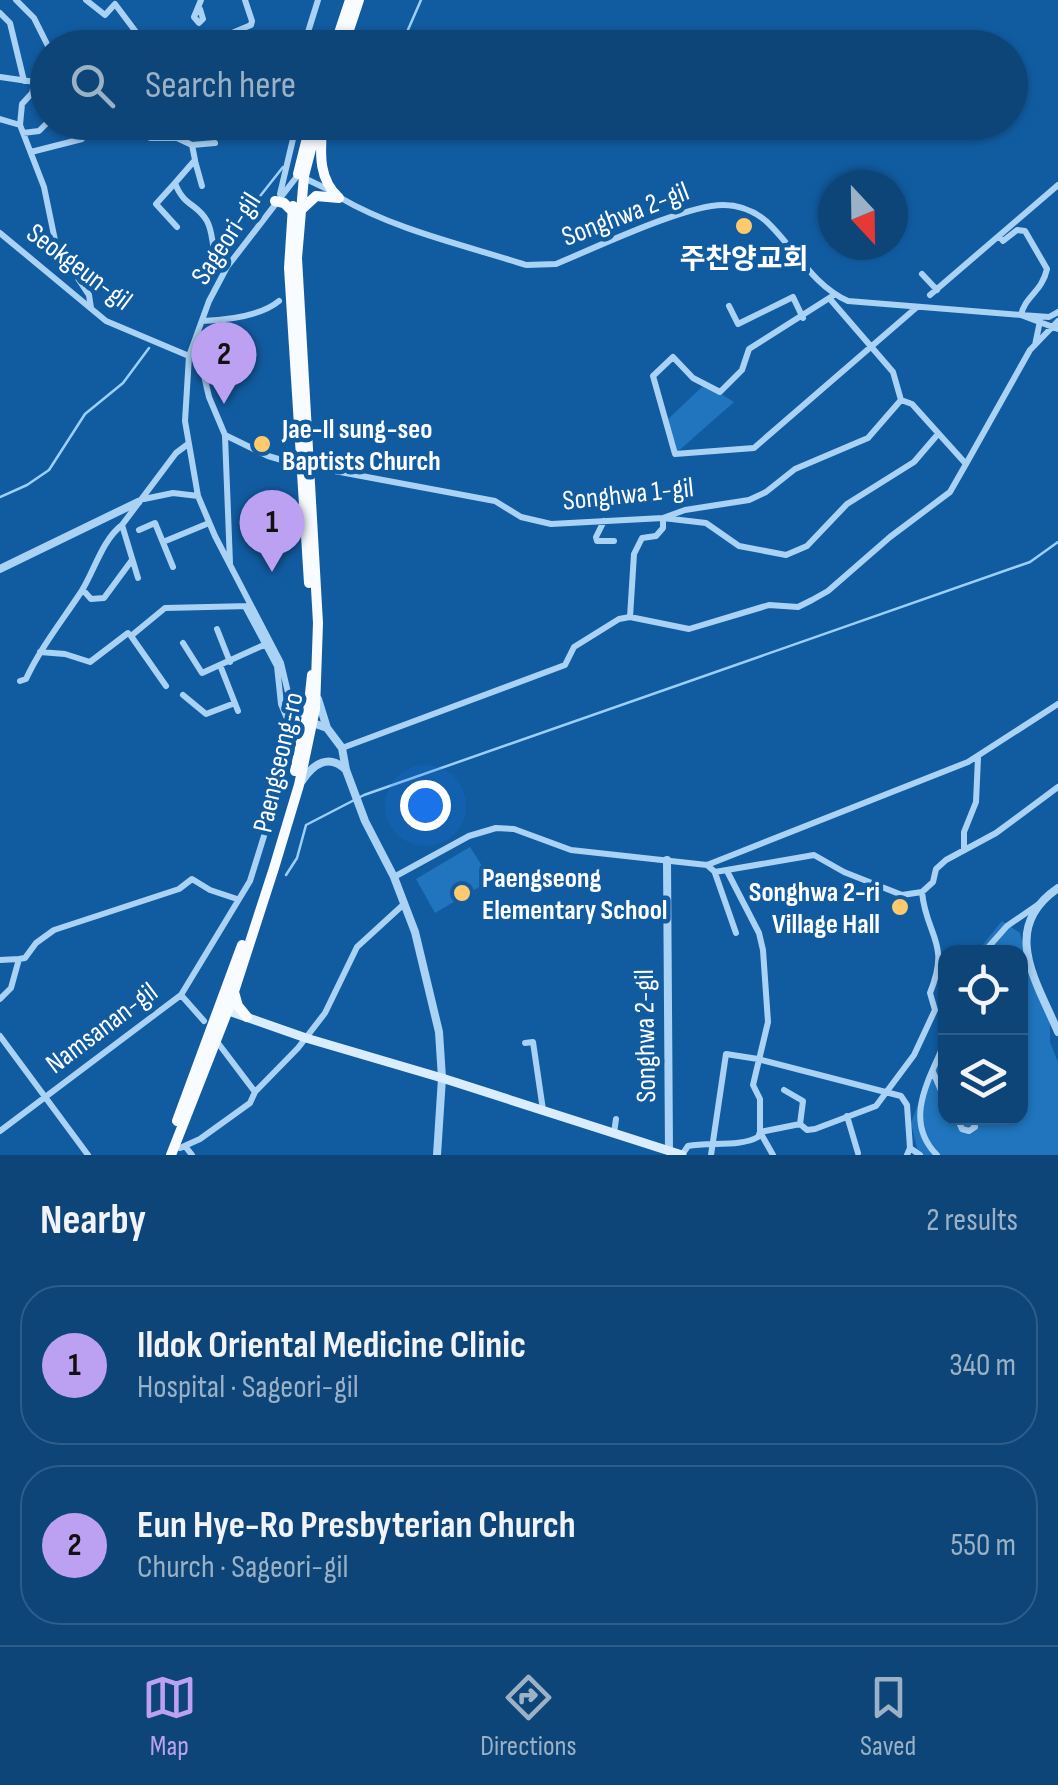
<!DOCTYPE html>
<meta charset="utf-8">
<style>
:root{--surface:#0d4579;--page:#164c7e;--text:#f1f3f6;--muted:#9ab1c6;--line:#2d5d8a;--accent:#bca0f2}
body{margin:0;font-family:"Sofia Sans Condensed","Noto Sans KR",sans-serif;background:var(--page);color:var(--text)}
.controls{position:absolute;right:30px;bottom:30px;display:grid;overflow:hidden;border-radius:20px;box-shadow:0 2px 8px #0004}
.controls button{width:90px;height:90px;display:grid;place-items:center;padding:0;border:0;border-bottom:2px solid var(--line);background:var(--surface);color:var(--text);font:50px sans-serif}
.compass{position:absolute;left:818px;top:170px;width:90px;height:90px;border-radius:50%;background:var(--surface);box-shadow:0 2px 8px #0004;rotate:158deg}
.you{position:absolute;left:425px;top:805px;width:35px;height:35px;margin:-25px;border:8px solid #fff;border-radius:50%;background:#1a73e8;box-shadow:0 0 0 15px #1a73e833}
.badge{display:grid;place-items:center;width:65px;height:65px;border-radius:50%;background:var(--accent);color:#111;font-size:32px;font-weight:700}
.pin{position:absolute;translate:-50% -82px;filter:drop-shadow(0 2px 5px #0008)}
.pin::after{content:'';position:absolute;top:52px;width:35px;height:30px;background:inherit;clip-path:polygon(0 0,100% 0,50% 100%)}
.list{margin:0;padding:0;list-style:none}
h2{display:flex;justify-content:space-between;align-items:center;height:130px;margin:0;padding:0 40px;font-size:42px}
h2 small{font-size:32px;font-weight:400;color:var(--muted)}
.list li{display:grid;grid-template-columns:65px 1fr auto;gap:30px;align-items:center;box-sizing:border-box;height:160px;margin:0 20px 20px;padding:0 20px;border:2px solid var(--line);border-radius:40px}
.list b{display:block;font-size:38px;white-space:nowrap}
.list p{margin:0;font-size:32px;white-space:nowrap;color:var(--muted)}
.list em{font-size:32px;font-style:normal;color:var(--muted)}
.icon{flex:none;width:55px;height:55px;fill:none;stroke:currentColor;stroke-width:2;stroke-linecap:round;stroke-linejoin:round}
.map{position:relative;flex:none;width:1058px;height:1155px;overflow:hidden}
.search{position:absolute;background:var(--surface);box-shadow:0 2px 8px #0004;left:30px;right:30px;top:30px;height:110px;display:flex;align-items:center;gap:25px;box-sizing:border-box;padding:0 35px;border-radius:55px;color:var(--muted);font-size:38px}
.sheet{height:490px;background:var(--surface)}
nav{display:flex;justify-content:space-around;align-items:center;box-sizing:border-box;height:140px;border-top:2px solid var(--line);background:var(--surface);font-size:28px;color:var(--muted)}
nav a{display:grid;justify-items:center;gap:5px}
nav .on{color:var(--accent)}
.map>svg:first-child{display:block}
</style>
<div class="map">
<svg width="1058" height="1155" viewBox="0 0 1058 1155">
<rect width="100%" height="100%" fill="#115ca1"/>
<!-- green -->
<path fill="#2075be" d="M705 384 734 402 675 454 666 421Z
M470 847 491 880 435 913 416 879Z
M1002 921 1020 933 1029 973 1050 1021V1042L1058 1062V1155H924L918 1152 911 1123 945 1030 946 1118H1020V952H977Z"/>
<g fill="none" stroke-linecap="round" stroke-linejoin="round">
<!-- stream -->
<path stroke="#9ccff8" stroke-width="2.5" d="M400 48 421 0
M338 129 353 122
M257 200 283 167
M0 497 27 485 49 470 85 414 123 383 149 348
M286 875 297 858 306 825 364 795 1030 562 1058 542"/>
<!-- minor -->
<path stroke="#aad2f5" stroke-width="6" d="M16 0 34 18 49 48
M86 0 105 15 115 4 148 48
M200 9 203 19 199 23 194 17 201 0
M0 13 10 23 24 81
M218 48 232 33 251 25 252 21 245 0
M303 48 318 0
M0 77 35 82 48 78
M35 82 32 93 22 104 20 125 44 187 56 245 89 295 91 308
M0 119 20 125
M143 122 150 138H177L192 145 195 160 175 183C184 207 197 203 207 221 216 238 208 255 227 267
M23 133 39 131 48 122
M192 145 215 143
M31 152 82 139
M195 161 202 186
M175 183 156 204 177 227
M280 194 297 122
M339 197C395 230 464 245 526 265L556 264C595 248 685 205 723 205 738 205 754 211 766 221 794 247 812 285 848 301L1021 315 1058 329
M0 233 106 321 189 356 199 354 209 397 225 435 268 456 292 463 495 501 521 517 551 524 663 518 685 510 749 500 766 492 795 469 868 438 901 400 912 404 966 464 1030 350 1058 321
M999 236 1003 241 1017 230 1025 231 1047 269C1042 292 1025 296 1021 315L1049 317 1058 312
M922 274 937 290
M834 295 749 349 742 370 720 392 693 378 673 357 653 376 675 454 754 448 917 307
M930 295 1058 185
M830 299 893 372 901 400
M729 306 738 324 793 297 803 318
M202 321C225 320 261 316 279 301
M1035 345 1040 321
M225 436 230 563
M144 499 173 493 198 496
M604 521 596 537 597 541H614
M122 525 138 578
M139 530 155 523 173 567
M163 542 209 523
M83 590 91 599 104 598 132 560
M630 617 634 554 642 538 656 536 663 528V518L706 523 739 546 786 555 807 546 847 504 914 462 938 434
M217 629 230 662
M183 643 202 673 266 644
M40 652 65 654 90 662 128 633 130 635
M220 665 238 711
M20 681 26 679C41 647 62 621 81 592 94 572 102 540 122 525L176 453 188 444
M166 686 131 636 165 608 250 606
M183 695 206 714 235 703
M308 720 290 701 281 663 215 536 198 496 185 421 189 356 209 301 227 267 298 175 329 190
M342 748 565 665 574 647 619 619 630 617 689 629 769 605 798 607 812 600 828 591 890 537 950 492 966 464
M964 849V832L976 802 978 758
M707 865 715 872 814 855 844 872 902 895 922 892 933 882 936 869 946 860 996 833 1058 787
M727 871 759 933 763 950 768 1022 753 1085 760 1099V1132L773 1155
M715 873 736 933
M394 877 469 836 496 828 514 829 571 850 707 865 968 762 1058 704
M984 952 1007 926 1039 904
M0 960 19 959
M181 995 204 1021
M0 999 11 988 19 959 25 958 36 943 54 930 179 889 192 879 210 890 237 899
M0 1036 88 1155
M218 1043 255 1092
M525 1043 533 1042 543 1110
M933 1072 946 1102
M784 1090 803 1101 800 1124
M847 1116 858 1153
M957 1118 962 1129 969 1131 975 1127 972 1118
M0 1131 181 995 250 881 278 791 291 728 281 704 277 666 246 608
M614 1133 616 1119
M185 1146 192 1155
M180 1148 200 1139 250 1103 255 1092 298 1048 325 1013 357 947 404 904
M910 1148 920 1155
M682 1155 688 1146C709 1142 741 1147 758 1137L760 1132 800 1124 807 1130 815 1129 876 1106 914 1055 935 1010 930 993C951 942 926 936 922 892
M711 1155 726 1054 758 1059 901 1096 907 1105 910 1148 907 1155
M937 1155C902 1120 930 1078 946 1040"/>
<!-- tertiary -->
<path stroke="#aad2f5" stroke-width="8" d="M0 569 138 502
M318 699 327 728
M313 723 327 728 342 748 346 770 365 821 394 877 415 932 439 1032 442 1078 437 1155
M302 781C313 764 329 753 346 770
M667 860 669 1151
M1058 888C999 928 1037 982 1058 1032"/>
<!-- secondary -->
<path stroke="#daedfe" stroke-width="9" d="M223 1009 306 1038 442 1078 682 1155"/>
<!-- primary -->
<path stroke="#f8fbff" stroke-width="10" d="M334 48 350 0
M343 48 359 0
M322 129C320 155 319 180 339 198
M298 174 311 122
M275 201 284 203 293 212
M293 206 289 268 309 583
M302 209 316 196 339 198
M290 701 299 739
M295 771 308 712 312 675
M234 992 238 1006 247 1017
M177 1121 242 945
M171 1155 228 1010 274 868 299 785 315 709 318 623 297 258 304 176 318 122"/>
</g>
<!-- markers -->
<g fill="#ffc96e" stroke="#115ca1" stroke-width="4">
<circle cx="744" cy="226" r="10"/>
<circle cx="262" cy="444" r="10"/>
<circle cx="462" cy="893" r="10"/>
<circle cx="900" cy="907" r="10"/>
</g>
<g text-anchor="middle" stroke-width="9" stroke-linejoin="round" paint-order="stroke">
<!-- street labels -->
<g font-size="28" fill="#fff" stroke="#115ca1">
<text transform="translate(625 213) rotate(-21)" y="10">Songhwa 2-gil</text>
<text transform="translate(225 238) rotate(-57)" y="10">Sageori-gil</text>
<text transform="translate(80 266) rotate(37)" y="10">Seokgeun-gil</text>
<text transform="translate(628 493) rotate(-6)" y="10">Songhwa 1-gil</text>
<text transform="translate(277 762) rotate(-77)" y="10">Paengseong-ro</text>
<text transform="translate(101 1027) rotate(-37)" y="10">Namsanan-gil</text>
<text transform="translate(644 1036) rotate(-91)" y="10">Songhwa 2-gil</text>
</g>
<!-- poi labels -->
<g font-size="28" font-weight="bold" fill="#fff" stroke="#115ca1" text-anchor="start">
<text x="744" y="268" text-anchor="middle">주찬양교회</text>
<text x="282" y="438">Jae-Il sung-seo<tspan x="282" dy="32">Baptists Church</tspan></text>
<text x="482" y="887">Paengseong<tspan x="482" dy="32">Elementary School</tspan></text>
<text x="880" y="901" text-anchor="end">Songhwa 2-ri<tspan x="880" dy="32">Village Hall</tspan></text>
</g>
</g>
</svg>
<div class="controls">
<button><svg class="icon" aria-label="locate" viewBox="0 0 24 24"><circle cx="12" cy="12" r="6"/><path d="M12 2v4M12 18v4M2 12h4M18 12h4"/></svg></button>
<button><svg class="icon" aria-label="layers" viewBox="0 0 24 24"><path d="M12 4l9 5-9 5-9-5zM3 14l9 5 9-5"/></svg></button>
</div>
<svg class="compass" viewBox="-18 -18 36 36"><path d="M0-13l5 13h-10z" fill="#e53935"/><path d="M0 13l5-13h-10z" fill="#9ab1c6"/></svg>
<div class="you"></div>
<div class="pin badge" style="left:272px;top:572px">1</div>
<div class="pin badge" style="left:224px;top:404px">2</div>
<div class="search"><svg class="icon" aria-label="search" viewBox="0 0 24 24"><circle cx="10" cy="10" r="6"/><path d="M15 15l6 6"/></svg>Search here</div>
</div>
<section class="sheet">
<h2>Nearby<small>2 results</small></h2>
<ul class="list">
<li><span class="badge">1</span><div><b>Ildok Oriental Medicine Clinic</b><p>Hospital · Sageori-gil</p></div><em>340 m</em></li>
<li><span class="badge">2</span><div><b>Eun Hye-Ro Presbyterian Church</b><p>Church · Sageori-gil</p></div><em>550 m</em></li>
</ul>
</section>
<nav>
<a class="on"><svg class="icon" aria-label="map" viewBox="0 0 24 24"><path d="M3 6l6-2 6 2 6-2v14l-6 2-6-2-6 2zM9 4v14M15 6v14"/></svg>Map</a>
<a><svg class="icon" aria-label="directions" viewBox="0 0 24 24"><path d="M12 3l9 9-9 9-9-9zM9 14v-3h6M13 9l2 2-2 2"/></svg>Directions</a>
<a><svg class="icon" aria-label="saved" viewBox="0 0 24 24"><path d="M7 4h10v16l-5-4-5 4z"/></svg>Saved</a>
</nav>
